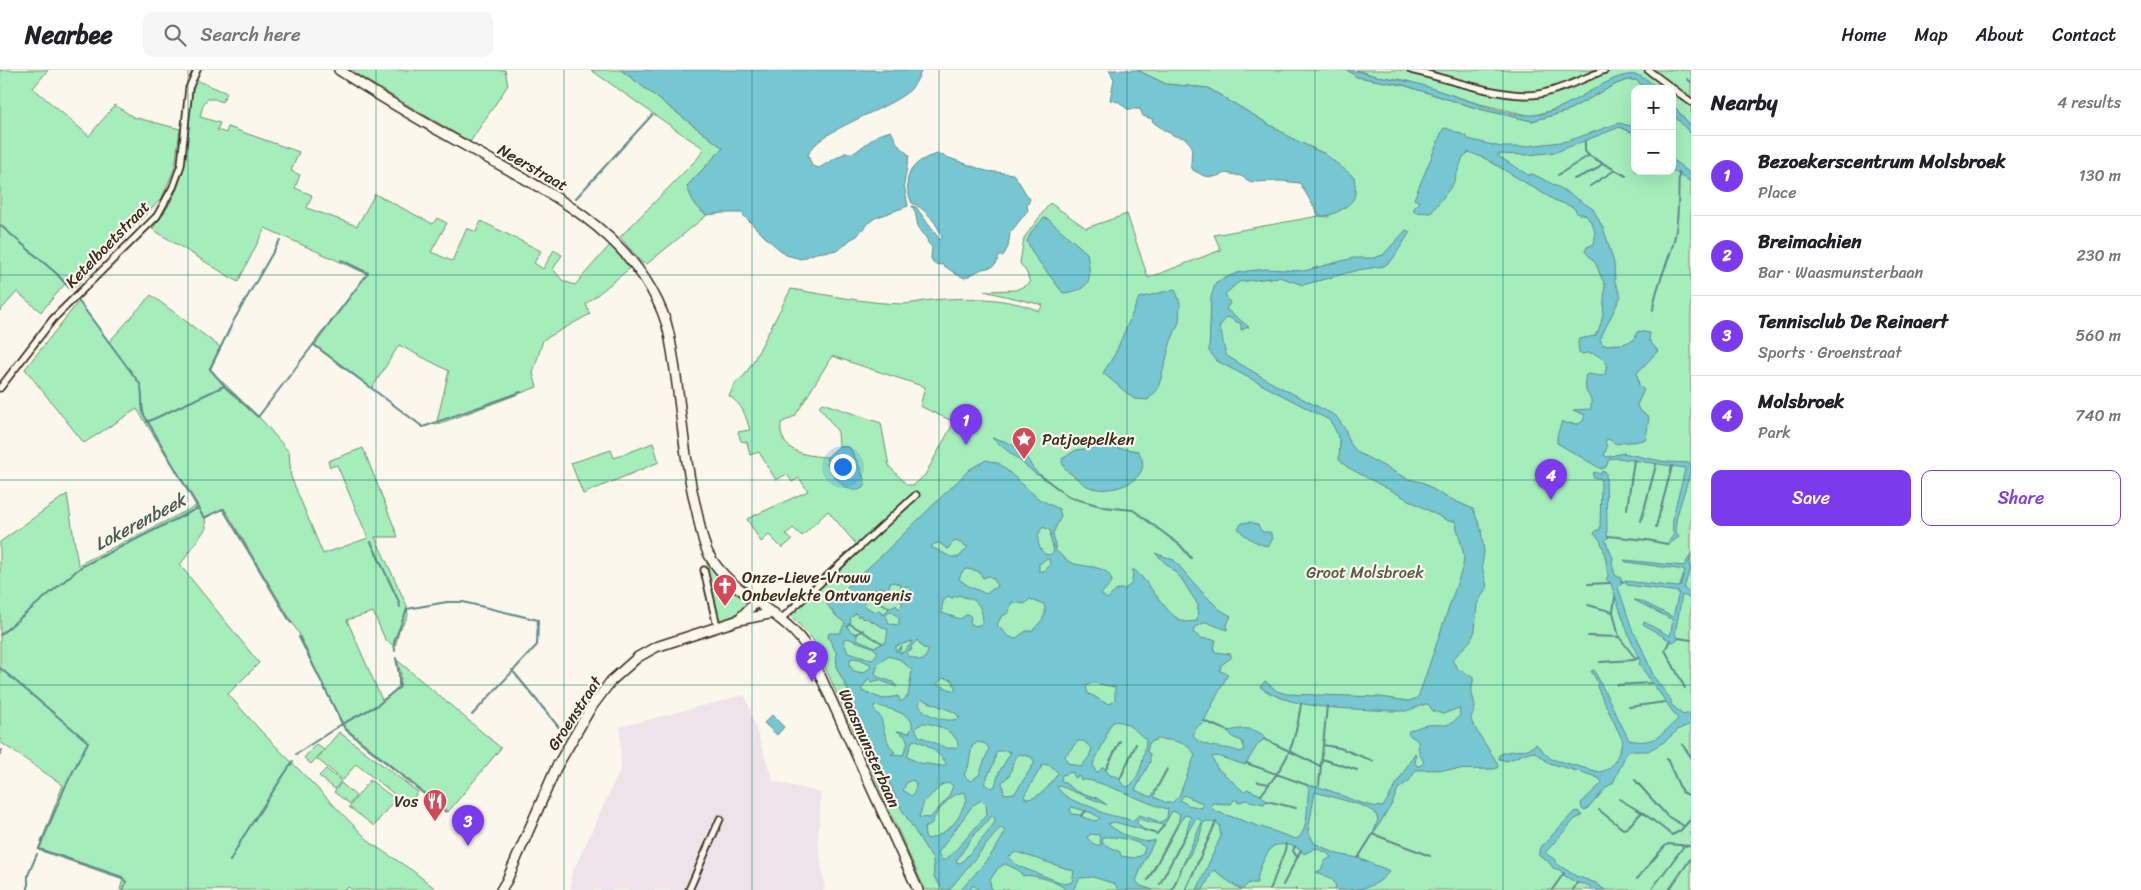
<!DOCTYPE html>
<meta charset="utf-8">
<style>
:root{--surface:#fff;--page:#f6f6f6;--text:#202124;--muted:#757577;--line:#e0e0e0;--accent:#7c3aed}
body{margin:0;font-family:Sriracha,sans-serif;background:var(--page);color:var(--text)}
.controls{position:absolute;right:15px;top:15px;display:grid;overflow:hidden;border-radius:10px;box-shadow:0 5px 20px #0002}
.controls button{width:45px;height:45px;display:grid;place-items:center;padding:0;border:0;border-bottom:1px solid var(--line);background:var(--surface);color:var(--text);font:25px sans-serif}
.you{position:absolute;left:842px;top:396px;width:18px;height:18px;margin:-12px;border:4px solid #fff;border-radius:50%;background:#1a73e8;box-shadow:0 0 0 8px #1a73e833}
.badge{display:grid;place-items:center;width:32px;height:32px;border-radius:50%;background:var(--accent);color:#fff;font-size:16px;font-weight:700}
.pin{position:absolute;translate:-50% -41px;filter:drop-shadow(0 1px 2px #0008)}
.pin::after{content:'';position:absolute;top:26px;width:18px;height:15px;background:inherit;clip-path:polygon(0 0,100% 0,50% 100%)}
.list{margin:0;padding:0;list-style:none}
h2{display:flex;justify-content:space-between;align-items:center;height:65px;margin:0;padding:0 20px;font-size:21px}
h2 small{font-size:16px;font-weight:400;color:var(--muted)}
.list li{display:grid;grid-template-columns:32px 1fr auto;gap:15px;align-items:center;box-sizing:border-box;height:80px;padding:0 20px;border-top:1px solid var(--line)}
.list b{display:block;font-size:19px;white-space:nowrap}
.list p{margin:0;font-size:16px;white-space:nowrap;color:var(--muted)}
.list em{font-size:16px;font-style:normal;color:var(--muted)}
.actions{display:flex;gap:10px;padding:15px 20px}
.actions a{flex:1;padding:11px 0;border:1px solid var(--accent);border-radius:10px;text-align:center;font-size:18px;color:var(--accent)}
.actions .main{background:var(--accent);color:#fff}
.icon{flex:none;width:28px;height:28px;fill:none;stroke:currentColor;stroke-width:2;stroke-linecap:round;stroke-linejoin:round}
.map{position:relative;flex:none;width:1691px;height:820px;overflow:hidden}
header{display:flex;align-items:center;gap:30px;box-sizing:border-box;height:70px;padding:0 25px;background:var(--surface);border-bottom:1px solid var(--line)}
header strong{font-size:24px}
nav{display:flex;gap:28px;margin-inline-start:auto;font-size:18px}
.search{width:350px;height:45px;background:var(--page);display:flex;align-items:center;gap:12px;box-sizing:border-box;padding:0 18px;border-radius:10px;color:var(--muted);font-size:19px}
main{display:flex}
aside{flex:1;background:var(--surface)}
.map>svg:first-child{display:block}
</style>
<header>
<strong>Nearbee</strong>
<div class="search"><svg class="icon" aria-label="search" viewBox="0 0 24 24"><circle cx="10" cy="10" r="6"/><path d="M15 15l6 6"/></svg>Search here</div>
<nav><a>Home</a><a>Map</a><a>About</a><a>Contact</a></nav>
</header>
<main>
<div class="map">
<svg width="1691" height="820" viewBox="0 0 1691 820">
<rect width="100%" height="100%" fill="#fbf7ec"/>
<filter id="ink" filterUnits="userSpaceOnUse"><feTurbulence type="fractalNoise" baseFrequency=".02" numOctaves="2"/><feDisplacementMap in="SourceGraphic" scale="10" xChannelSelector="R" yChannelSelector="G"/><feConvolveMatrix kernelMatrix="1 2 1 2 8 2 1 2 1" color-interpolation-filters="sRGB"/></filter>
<g filter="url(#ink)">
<!-- built -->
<path fill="#eee3e9" d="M745 625 773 711 821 723 818 770 825 820H571V805L621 698 620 657Z"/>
<!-- green -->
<path fill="#a5eebc" stroke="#708c6d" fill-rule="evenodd" d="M0 0H48L33 18 89 66 115 35 133 47 180 59 175 97 162 128 72 220 65 214 41 242 17 222 0 241Z
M349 0H505L508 15 470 72Z
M591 0H621L723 78 687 116 701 141 707 145 647 194 642 193 620 167 697 89 703 81 702 77 685 66Z
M1137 0H1347L1357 7 1403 15 1479 39 1532 51 1565 42 1616 14 1628 10H1636L1647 19H1635V101H1672V43L1691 64V820H925L812 568 792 547 787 537 856 474 828 441 802 466 793 458 786 464 792 470 782 478 769 465 761 472 747 449 808 421 799 408 792 412 787 404 776 410 759 382 750 385 747 372 741 371 738 362 750 360C745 344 743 335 729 326L736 312 744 306 753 292 791 219C828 225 865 233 902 234 912 234 922 231 932 230 966 227 1007 227 1039 241L1043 235 984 221 1016 220 1030 213 1027 203 1020 193 1024 168 1050 133 1086 158 1127 144 1148 208 1221 180 1214 165 1319 146 1329 147 1325 84 1295 70 1208 18 1166 14ZM832 286 925 317 920 336 954 352 925 405 914 415H907L889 396 881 353 822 333 819 336 838 362 839 376 849 377C853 382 866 410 865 416L835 408 827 394V387C804 386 778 381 781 353L795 346Z
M1356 0H1691V56L1672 34V19H1659L1647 10 1614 9 1562 37 1532 46 1480 34 1404 10 1376 6Z
M196 10 227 23 222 32 215 29H207L203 35 200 47 220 53 217 60 226 63 228 57 299 82 291 101 300 105 295 118 312 125 307 138 357 156 375 124 433 154 437 148 447 153 431 182 452 191 467 158 476 162 481 151 541 181 534 193 543 199 554 180 562 185 553 199 563 211 575 215 610 175 630 198 586 234 590 244 543 270 533 303 537 317 436 355 449 301 399 275 372 318 315 275 367 204 265 158 238 212 152 159C191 112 187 77 191 19Z
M151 225 220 277 209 299 261 349 289 382 291 407 323 484 368 468 337 395 330 397 328 391 363 378 398 467H375L407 536 408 546 399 561 395 577 385 569 373 542 347 550 382 630 400 618 401 604 397 590 501 678 448 742 342 655 299 564 224 438 205 447 206 458 180 495 259 593 228 624 259 659 372 774 413 801 437 820H353L348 817 346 820H120L123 809 38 780 63 715 0 672V472L67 424 78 495 198 435 137 339 84 373 25 299 79 231 109 272Z
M653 373 659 392 583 424 571 393 611 380 614 388Z
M706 489 715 503 744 529 747 538 743 542 720 551 714 531Z
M339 662 418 722 408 735 356 694 343 710 317 689Z
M316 674 324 680 311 694 304 688Z
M326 699 341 711 335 719 319 706Z
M370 710 395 729 374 756 349 737Z
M341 713 356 726 350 734 334 722Z"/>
<!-- water -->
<path fill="#77c7d2" stroke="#5f888a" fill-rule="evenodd" d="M621 0H922C919 6 915 15 910 20 888 40 817 60 808 85L812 96 819 98 845 83H854L878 65 891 61 898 75 909 85 904 114 908 136 875 148 867 154 857 166 851 169 839 180 816 183 801 189 786 185 765 167 741 143H722L707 145C696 138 691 129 687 116L723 78Z
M1109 0H1137L1166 14 1208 18 1295 70 1325 84 1354 107C1355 114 1357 125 1352 131 1344 140 1330 147 1319 146L1300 113 1282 111 1251 112 1241 106 1226 103 1214 107 1204 106 1193 100 1191 96 1192 76 1185 68 1175 66 1164 60 1153 52 1152 49 1143 46 1140 39H1127L1119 32 1110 30 1114 9Z
M1347 0C1357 0 1366 4 1376 6 1394 9 1411 11 1428 17 1456 26 1502 45 1531 45 1564 46 1610 0 1636 5 1645 7 1652 14 1659 19H1647L1636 10H1628L1616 14 1565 42 1532 51 1479 39 1403 15 1357 7Z
M1672 34 1691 56V64L1672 43Z
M1619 53 1635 57V64L1620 57 1556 82 1528 85 1498 84V86L1528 105 1533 104 1562 119 1593 139 1604 160 1614 193 1615 212 1621 226 1600 269 1603 275 1623 274 1634 270 1638 261 1650 263 1649 270 1658 281 1637 303 1639 315 1644 320 1637 335 1639 340 1649 347 1646 369C1636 373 1627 371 1617 374L1608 369 1605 371 1607 377 1604 385 1607 387 1623 383 1666 392 1691 393C1691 411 1673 446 1676 460 1676 462 1678 464 1679 467L1668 475 1667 474 1674 464C1668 452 1683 414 1685 398L1618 388 1609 389 1606 397 1601 399 1557 373V366L1562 351 1564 353 1578 354 1583 351 1585 345 1573 340 1591 339V329L1586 321 1585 306 1587 304 1602 306 1605 304 1607 294C1599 285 1593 281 1582 284L1579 282 1578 272 1579 269 1595 266C1606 249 1603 233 1605 214 1601 208 1599 201 1596 194 1593 189 1588 186 1585 181L1587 177 1594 174C1597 162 1593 152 1584 144H1578L1573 137 1554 130 1486 89 1469 82 1463 87 1453 114 1431 143 1414 142V138L1420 132 1414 129 1443 59 1446 58 1466 66 1468 69 1501 77H1520L1568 71Z
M938 84 986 101 1013 104C1021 113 1023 121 1030 129L1027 136 1028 140 1010 163 1008 177 1003 186H999L996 194 992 197 982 199 965 208 956 204 943 195 934 194 931 188 932 177 928 173C927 166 922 165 919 159 916 152 917 143 912 136L916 137 940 170 942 168C939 155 925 138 912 133 900 107 912 90 938 84Z
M1672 89 1691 104V112L1673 101Z
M1044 148 1048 149 1087 183C1091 208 1094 220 1063 223L1033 184 1027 171 1032 161Z
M1406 160 1410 162 1392 190 1384 196 1358 200 1303 215 1279 207 1239 212 1225 224 1230 233 1226 239 1249 257 1241 260V254L1228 247 1226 248 1219 257C1224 267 1222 276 1227 286L1272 313 1336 346 1345 359 1350 373 1357 382 1408 409 1422 412 1442 425 1473 439 1481 459 1484 482 1482 496 1487 517 1477 534 1475 561 1471 570 1452 590 1458 599 1473 607C1474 612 1472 613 1472 618 1471 625 1475 631 1475 638 1474 642 1471 645 1471 649 1472 656 1493 685 1498 694V697L1495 699 1416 700 1409 711 1398 719 1392 734 1373 764 1378 750 1375 742 1361 735 1315 722 1308 761 1314 773 1337 784 1358 788 1390 801C1374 820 1359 820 1334 820L1336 818C1334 806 1325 807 1316 802L1321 800 1325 791 1331 787 1327 783 1316 778 1304 784C1295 774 1285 773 1273 776 1265 784 1257 802 1257 813H1249L1243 819H1240L1221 806 1215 800 1212 802 1203 820H1197L1221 766 1219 754 1207 751 1203 753 1199 769 1180 801 1202 752 1199 749 1196 748 1189 760 1187 759 1191 747 1185 745 1178 754 1180 744 1172 741 1166 752 1163 755 1138 749 1137 753 1144 760 1114 752 1108 754C1118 763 1143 776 1155 770L1145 789 1136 811 1141 816 1153 820H1118L1115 814 1093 807 1080 808 1073 820H1064V818C1058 812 1031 803 1023 806L1018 800 1005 794 998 798 990 810 991 818 994 820H979L973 815 970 820H961C971 808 1003 774 1005 760L1000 758 949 820H943L934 807 933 790 902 740 852 634 848 620 837 599 836 582 828 567 829 563H840L845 553 836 546 826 533 837 526 881 486 970 399 986 390 1000 394 1039 429 1059 439 1061 446 1053 463 1056 481C1061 485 1067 491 1072 493 1085 498 1110 494 1112 512L1101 524 1107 529 1118 519H1125L1132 513 1133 499C1150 511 1166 547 1185 552 1188 552 1194 551 1197 551L1198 535 1181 508 1155 483 1174 490 1200 520 1219 539 1231 546 1227 555V560L1206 552 1195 557 1193 562 1200 568 1216 570 1214 579 1215 582 1231 584V588L1221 595 1220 601 1228 604 1204 651 1197 657 1193 666C1205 680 1225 675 1240 682L1245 680 1242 671 1234 668 1228 661C1243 658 1254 656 1266 668L1258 674 1245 695 1217 686 1212 687 1217 698 1242 720 1244 722 1247 719 1261 725 1267 731 1264 734 1245 730 1238 733 1237 730H1234L1231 734 1213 733 1210 736 1215 741 1296 769C1310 762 1306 733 1309 719L1307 715C1333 717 1357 737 1383 737L1415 683 1416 687 1415 693 1417 696H1420L1424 692 1419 683 1418 671 1408 664 1409 661C1415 659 1422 655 1428 655 1445 653 1447 660 1460 645L1459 638 1443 644 1433 641 1428 634H1426L1406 641H1392C1352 638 1293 641 1260 617L1265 611 1277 621 1287 624 1381 627 1408 631 1415 629 1419 625 1463 496 1464 485 1455 451H1448L1347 397 1339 390 1340 372 1334 357 1329 350 1217 291 1209 281 1211 227 1216 212 1237 203 1248 201 1266 199 1304 201 1353 188H1373L1383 185ZM1043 457 1051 461 1050 467 1054 481 1050 485 1045 484C1036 476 1036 465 1043 457ZM956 471 968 477 959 487H951L931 477 934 474 939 473 948 479 953 472ZM1046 489H1049L1050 494 1046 500 1039 502V494ZM966 499 978 501 983 508 989 506 994 509 997 516 986 524 967 515 959 509 962 502ZM894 512 901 515 900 524 905 516C913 518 913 523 911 530L904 531 888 520 890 513ZM879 517 885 519 902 532V537L899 539 896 535 891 538 882 534 889 539 882 545 879 540 875 542 864 536 865 530 872 527 875 520ZM959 525C964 528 971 528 975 531 981 536 984 546 982 554L975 556 970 553 971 547 968 544 960 549 942 543C941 537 943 529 948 526L952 528ZM1030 529 1041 534 1043 533C1050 545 1039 553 1032 561H1026L1015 569 1008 566 997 555 1001 547 1008 543 1012 532 1025 534ZM891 541 899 548V555L889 554 886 545ZM856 543 858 547 861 545 862 549 866 548 888 560 886 572 875 577 857 569V564L850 561 847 556 851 552 850 548ZM847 568 872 577 878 582 872 590 848 583 843 570ZM917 570 923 578 929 579 926 586 922 591 908 586 907 583 908 581 912 580 911 577ZM913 571 904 582 899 583 902 576 896 582V576ZM887 586 899 589 912 600 908 626 901 632 898 626 883 629 862 621V618L869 608 872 612 879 610 897 617 893 612 878 607 875 603 878 595ZM851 588 860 589 870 594 871 597 863 603 854 601 849 595ZM943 608 952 610 956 620 954 621 937 614ZM1093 613 1115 617V630L1110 634C1101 633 1097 626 1088 624L1086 616ZM921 629 954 642 960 648C948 654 925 646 919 635ZM876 635C888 639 923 645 909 663L897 661 905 666 908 673 903 685 891 684 895 682C887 676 883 657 881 648L873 638ZM1116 651C1129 653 1136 661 1146 670 1145 683 1140 710 1128 717L1123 715 1118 707 1110 705 1103 697 1098 702 1095 701 1093 694 1106 668 1107 662 1111 654ZM923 653C934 653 959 663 958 676L956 678H946L919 666 915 658ZM1157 669C1170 670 1188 671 1195 685L1179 726 1172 733H1167L1154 727 1158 716 1151 727 1135 720 1150 692V684L1147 682 1149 673ZM916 670C930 675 939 684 947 694L942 696 920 693 907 687 912 671ZM1078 671H1083L1092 678 1089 687 1081 697 1068 693 1065 686ZM978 672 986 674 989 679 979 705 971 711 966 708 964 704 968 698 972 676ZM999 681H1009L1010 684 999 702 995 716 991 718 984 714 994 693 996 682ZM1020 684 1031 687 1035 692 1015 723 1004 724 1002 712C1004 710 1007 708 1009 706 1014 698 1010 689 1020 684ZM1043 694 1051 696 1058 703C1050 715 1040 729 1026 729L1024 726ZM1073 702 1074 708 1079 706 1081 710C1096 707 1147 735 1168 739L1167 748 1161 752 1139 745 1132 751C1124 747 1115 747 1106 744 1101 743 1097 739 1092 737 1078 733 1064 728 1057 717L1060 716 1107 735 1097 728 1076 721 1061 710 1062 705ZM913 710 916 714 914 724 911 726 903 720 907 712ZM943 714 950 713 953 716 948 728 930 748 919 747 924 732ZM965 722 967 730C962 736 962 742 958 748 952 757 939 767 928 769L925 766 924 758 931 755C936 742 950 723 965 722ZM1184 725 1202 733 1203 735 1202 738 1188 735 1180 730ZM982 730 986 734 987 744C973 760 961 776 945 790H942L938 783 973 735ZM1072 737 1092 743 1100 748 1096 751 1082 747 1081 745 1072 744 1070 739ZM993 745 995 750 994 753C985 768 972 780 961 793L957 792 956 791 973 766ZM1091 764 1099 765 1101 775C1095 776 1090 772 1087 767ZM1103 767C1116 766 1135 770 1145 777L1143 785 1134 788 1121 786 1120 782 1102 773ZM1016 782 1074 801 1072 812 1065 814 1018 796 1009 788 1010 786Z
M1175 219 1180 233 1179 252 1171 271 1158 319 1148 330 1134 329 1103 303 1115 284 1139 228Z
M992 368C1006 370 1019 377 1027 388 1031 395 1033 400 1040 405H1037Z
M839 376 849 377C853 382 866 410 865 416 850 430 833 406 827 394V387Z
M1106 376 1138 381C1158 410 1109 427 1087 416 1083 414 1079 410 1075 407 1068 402 1062 398 1062 389L1076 380Z
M1602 401 1606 403 1607 464 1609 467 1605 470 1613 488 1612 493 1615 505 1621 508 1622 514 1618 517 1633 562 1637 567 1654 607 1671 630V634L1683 645 1690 643 1691 654 1679 659 1664 672 1648 681H1630L1626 684 1613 713 1608 716 1585 741 1582 739 1581 733 1602 713 1601 710 1594 706 1549 693 1535 682 1526 683 1507 691 1499 689V685C1510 678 1526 684 1536 674L1551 689 1599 702C1615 700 1618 684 1623 671L1597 617 1598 613 1591 601 1594 600 1629 670C1654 675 1660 666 1678 649L1639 594 1640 591 1629 566 1611 514 1606 509 1608 506C1606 494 1605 470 1594 464L1596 460H1600L1601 412 1600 408H1593L1594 402 1601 404Z
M1251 452 1258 455 1262 462H1270L1273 468 1269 476C1260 476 1243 466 1238 458L1242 453Z
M1691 484 1689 493 1691 501 1689 502 1684 518 1686 521 1691 522V532L1688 527 1682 525 1675 564 1679 569 1672 572 1643 554 1644 552 1670 566 1673 550 1634 530 1641 531 1673 547 1679 522 1627 515 1625 511 1678 517 1680 516 1685 500 1626 492 1624 490 1684 496Z
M772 645 784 657 777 665 764 653Z
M1578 741 1582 746 1575 749 1545 783 1554 789 1557 794 1576 806 1596 813 1605 820H1591V817L1585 814 1577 813 1565 806 1560 800 1553 798 1548 791 1539 786V781L1542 776 1574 742Z"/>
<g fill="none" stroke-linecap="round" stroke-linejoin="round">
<!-- stream -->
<path stroke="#5f888a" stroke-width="2" d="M1687 9 1691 12
M1585 72V81L1588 85 1626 106
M1558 105 1588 86
M1574 109 1595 100 1603 93
M1590 116 1615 100
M576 128 652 45
M0 155 57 204 71 220
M1653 240C1655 215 1670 191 1675 166 1679 146 1678 124 1679 103
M314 275 423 357 521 322
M224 315 210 299 234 250 280 170
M147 352 224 316 258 347 368 203 341 190
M1040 405 1069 427 1104 437 1133 440 1180 475 1191 488
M198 438 204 448 223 439 291 553
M1627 439 1634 390
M1641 451 1656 395
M1656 457 1672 396
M1608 466 1647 470 1667 474
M371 472 399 532 400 537
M1621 511 1625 512
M1588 514 1610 513
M872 527 882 534
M1588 535 1613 542 1619 567
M1613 542 1615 527
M850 554 882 573
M857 564 863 560
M0 565 81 497 198 438 144 345C140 335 144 324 140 314L77 229
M1588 566 1619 567 1636 589
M299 567 345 659 446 742
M1679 568 1691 570
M1670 570 1665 580 1685 618
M395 581 394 572 407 539 447 532H463L538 550 537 575 472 645
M1600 592 1634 590 1638 588
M0 598 88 672 65 717 39 779 122 807 126 812 123 820
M512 600 566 666
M1617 615 1652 613
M1629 637 1665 632
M1204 651 1228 661
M1264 669 1320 696
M1682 674 1691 687
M1323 675 1340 678 1373 691
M0 684 2 680
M296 684 342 654 378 635 399 617V604L396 588
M1322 689 1357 700
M1667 689 1682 722 1691 726
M1246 693 1307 715
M1106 699 1120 671
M1120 709 1136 674
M1635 710 1667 746 1684 756
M1258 712 1269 714
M1319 715 1327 636
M1158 716 1167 699
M1261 725C1288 691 1295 676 1301 634
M1619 729 1641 742
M1267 731 1296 738
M1599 740 1623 759 1627 758 1642 742 1672 765 1680 761 1691 749
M1081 746 1086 741
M1144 760 1157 764 1164 755
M1295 776 1293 781 1297 787
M1358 788 1373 764 1430 786
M230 791 243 767 293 691
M1637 809 1664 777 1668 774 1691 776
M1148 810 1178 754
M1160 814 1188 760
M1283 815 1301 780
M1186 819 1216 752
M1296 819V820
M28 820V805L37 784
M1172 820 1181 800
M1270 820 1285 780 1286 774
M1552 820 1564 803
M1573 820 1577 813
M1651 820 1684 776
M1669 820 1691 788"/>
<defs>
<path id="street" d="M1411 0C1445 8 1507 30 1539 24 1562 20 1584 8 1605 0
M1648 0 1691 32
M0 318 53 249 157 146 173 117 181 95 189 18 197 0
M704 500 717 556
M781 549 916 425
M689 820 720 749"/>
<path id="secondary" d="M339 0C380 27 423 52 466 76 534 115 611 149 651 219 659 233 666 248 669 264 681 323 682 384 697 442 700 456 702 472 709 485 733 527 785 540 809 581L918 820
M739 549 757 531
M501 820 507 810 556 698 590 639 611 611 638 587 656 577 739 550 774 543"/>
</defs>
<!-- street casing -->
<use href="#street" stroke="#3b2a1e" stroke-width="9"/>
<!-- secondary casing -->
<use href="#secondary" stroke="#3b2a1e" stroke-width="12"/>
<!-- street -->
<use href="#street" stroke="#fbf7ec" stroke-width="5.5"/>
<!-- secondary -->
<use href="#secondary" stroke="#fbf7ec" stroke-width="9"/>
</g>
</g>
<!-- grid -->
<path fill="none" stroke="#0f766e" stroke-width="1" stroke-opacity="0.55" d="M188 0V820M376 0V820M564 0V820M752 0V820M939 0V820M1127 0V820M1315 0V820M1503 0V820M0 205H1691M0 410H1691M0 615H1691"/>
<!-- icons -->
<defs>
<symbol id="sight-pin" viewBox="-11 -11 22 30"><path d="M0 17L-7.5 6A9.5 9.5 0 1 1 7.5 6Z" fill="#d1495b" stroke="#fbf7ec"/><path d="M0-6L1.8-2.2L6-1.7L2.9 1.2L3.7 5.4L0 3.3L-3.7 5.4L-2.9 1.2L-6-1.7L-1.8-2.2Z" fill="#fff"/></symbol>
<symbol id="church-pin" viewBox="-11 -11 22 30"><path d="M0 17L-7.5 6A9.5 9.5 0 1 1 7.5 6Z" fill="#d1495b" stroke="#fbf7ec"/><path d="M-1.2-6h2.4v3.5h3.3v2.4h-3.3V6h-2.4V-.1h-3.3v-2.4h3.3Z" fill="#fff"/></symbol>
<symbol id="restaurant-pin" viewBox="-11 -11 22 30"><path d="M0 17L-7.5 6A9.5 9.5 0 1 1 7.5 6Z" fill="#d1495b" stroke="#fbf7ec"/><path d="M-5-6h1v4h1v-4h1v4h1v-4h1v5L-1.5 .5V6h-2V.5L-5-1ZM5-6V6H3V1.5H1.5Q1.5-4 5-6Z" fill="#fff"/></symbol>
</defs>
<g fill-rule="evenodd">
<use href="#sight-pin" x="1010" y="355" width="28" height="38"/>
<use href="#church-pin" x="711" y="502" width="28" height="38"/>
<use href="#restaurant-pin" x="421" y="717" width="28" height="38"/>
</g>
<g text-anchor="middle" stroke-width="4.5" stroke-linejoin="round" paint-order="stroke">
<!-- street labels -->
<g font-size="16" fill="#3b2a1e" stroke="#fbf7ec">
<text transform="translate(533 97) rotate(30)" y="6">Neerstraat</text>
<text transform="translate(107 174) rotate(-46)" y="6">Ketelboetstraat</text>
<text transform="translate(574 643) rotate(-57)" y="6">Groenstraat</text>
<text transform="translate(870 678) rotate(66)" y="6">Waasmunsterbaan</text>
</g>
<!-- poi labels -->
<g font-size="16" fill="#3b2a1e" stroke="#fbf7ec" text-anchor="start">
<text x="1042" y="375">Patjoepelken</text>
<text x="742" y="513">Onze-Lieve-Vrouw<tspan x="742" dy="18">Onbevlekte Ontvangenis</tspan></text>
<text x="418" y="737" text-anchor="end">Vos</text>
</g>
<!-- park labels -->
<g font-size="16" fill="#565b46" stroke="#fbf7ec">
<text x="1365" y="508">Groot Molsbroek</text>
</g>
<!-- water labels -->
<g font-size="18" font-style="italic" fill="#4d5954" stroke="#fbf7ec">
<text transform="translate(140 452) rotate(-28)" y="6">Lokerenbeek</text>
</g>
</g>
</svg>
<div class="controls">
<button>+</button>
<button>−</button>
</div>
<div class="you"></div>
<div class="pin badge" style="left:966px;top:375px">1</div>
<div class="pin badge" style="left:812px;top:612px">2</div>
<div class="pin badge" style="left:468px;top:776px">3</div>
<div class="pin badge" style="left:1551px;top:430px">4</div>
</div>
<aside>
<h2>Nearby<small>4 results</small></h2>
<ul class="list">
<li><span class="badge">1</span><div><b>Bezoekerscentrum Molsbroek</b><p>Place</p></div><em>130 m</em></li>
<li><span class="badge">2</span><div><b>Breimachien</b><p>Bar · Waasmunsterbaan</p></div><em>230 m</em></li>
<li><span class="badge">3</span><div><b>Tennisclub De Reinaert</b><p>Sports · Groenstraat</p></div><em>560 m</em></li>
<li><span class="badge">4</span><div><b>Molsbroek</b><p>Park</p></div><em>740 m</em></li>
</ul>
<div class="actions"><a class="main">Save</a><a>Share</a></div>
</aside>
</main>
